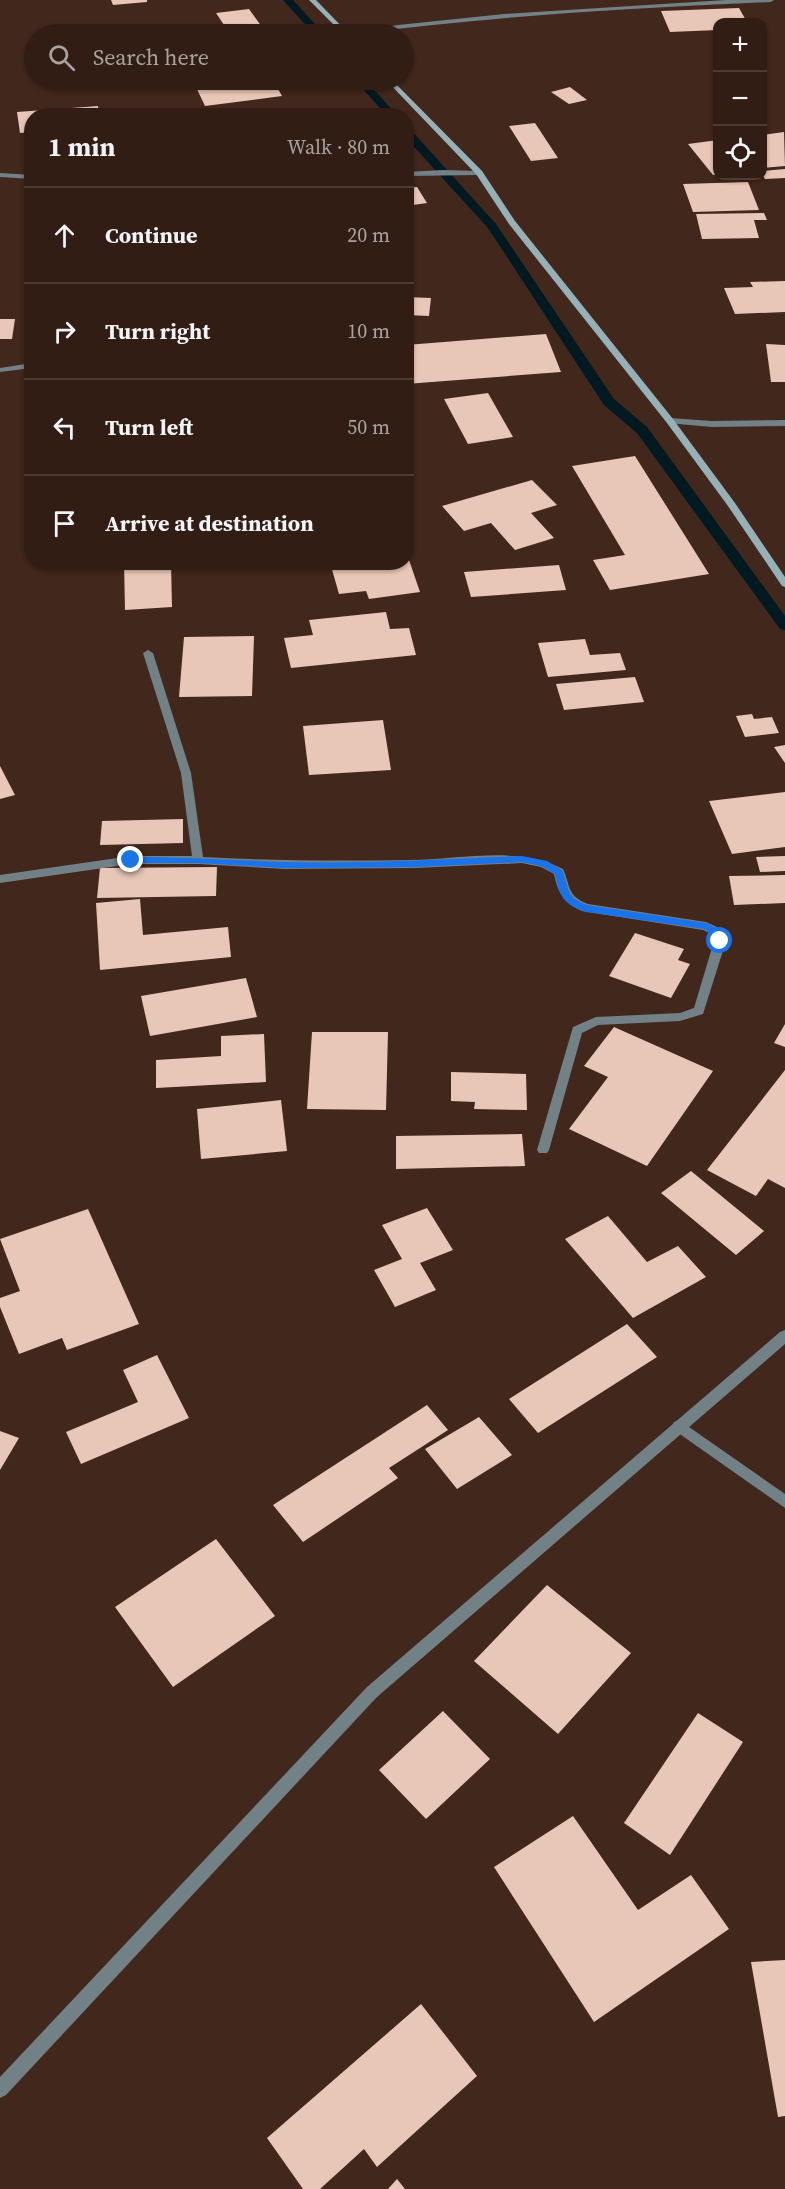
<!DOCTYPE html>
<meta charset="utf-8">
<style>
:root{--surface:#321d15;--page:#3d2a22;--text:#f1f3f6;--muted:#a8a2a0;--line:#4d3b34}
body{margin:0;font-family:"Source Serif 4",serif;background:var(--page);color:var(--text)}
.controls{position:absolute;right:18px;top:18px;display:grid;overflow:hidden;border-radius:12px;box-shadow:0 2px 4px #0004}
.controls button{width:54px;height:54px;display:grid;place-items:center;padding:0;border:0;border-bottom:2px solid var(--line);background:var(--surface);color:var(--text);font:30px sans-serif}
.stop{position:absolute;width:18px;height:18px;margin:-14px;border:4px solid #1a73e8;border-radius:50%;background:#fff}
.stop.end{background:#1a73e8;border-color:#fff;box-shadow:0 2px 6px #0008}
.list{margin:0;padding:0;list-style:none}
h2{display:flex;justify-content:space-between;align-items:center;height:78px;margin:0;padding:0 24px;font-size:26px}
h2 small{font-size:20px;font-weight:400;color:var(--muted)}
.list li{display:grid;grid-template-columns:39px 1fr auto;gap:18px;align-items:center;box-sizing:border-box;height:96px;padding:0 24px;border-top:2px solid var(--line)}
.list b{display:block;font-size:22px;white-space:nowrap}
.list em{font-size:20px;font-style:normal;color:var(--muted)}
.icon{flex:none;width:33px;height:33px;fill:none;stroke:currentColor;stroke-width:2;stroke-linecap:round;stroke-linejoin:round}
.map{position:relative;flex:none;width:785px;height:2189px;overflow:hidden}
.search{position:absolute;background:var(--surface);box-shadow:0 2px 4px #0004;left:24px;top:24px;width:390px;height:66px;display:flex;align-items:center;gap:15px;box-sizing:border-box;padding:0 21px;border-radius:33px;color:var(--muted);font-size:22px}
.panel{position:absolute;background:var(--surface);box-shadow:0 2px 4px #0004;left:24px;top:108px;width:390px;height:462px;border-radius:24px}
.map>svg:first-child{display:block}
</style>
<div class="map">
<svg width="785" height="2189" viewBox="0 0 785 2189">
<rect width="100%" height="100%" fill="#42271c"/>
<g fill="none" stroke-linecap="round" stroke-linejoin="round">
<!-- stream -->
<path fill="#011920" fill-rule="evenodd" d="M283 0H293L324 34H314Z
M355 80H365L398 116H387Z
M406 128 410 129 496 224 614 399 647 427 785 616V630L780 629 637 433 604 405 488 228 406 138Z"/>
</g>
<!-- building -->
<path fill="#e8c6b8" d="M111 0H147V2L113 5Z
M739 8 747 22H718V30L670 32 661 11Z
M249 9 267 34H230L216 13Z
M221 80H273L282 96 205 106 194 83Z
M570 87 587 100 569 104 551 92Z
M98 106 99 116H32V132L20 133 17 112Z
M302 108 307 116H260V114Z
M535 123 558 158 531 161 509 126Z
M784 132 785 166 762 168V135Z
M718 140V174L713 175 688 144Z
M785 169V178L765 179 762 174V171Z
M748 182 759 210 693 212 683 184Z
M417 187 427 203 406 206V188Z
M764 213 767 220H754L759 238 702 239 696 214Z
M785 281V312L735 314 724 288 753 287 750 282Z
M406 297 431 298 429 316 406 315Z
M0 319H15L12 339H0Z
M546 334 561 372 406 384V345Z
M766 344 785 345V382H771Z
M488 393 513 437 468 444 444 399Z
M635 456 709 574 610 590 593 560 625 555 572 466Z
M532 480 557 505 531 513 554 538 515 550 491 523 464 531 442 506Z
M406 557H408L420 592 369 599 366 591 339 594 331 566 359 562H406Z
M124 562H171L172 607 125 610Z
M559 565 566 590 471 597 464 572Z
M386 612 390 629 409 628 416 655 291 668 284 638 313 635 309 620Z
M254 636 252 696 179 697 184 637Z
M585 639 590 655 620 653 626 670 548 677 538 643Z
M635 677 644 702 564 710 556 684Z
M752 714 754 719 772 717 779 733 745 737 736 716Z
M383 720 391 770 309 775 303 726Z
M785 745V763L774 747Z
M0 766 15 795 0 799Z
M785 792V847L732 854 709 801Z
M183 819V843L100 845 102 821Z
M785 856V871L760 872 756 857Z
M217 867 216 896 97 898 100 868Z
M785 875V903L734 905 729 876Z
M140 899 143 935 228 927 231 957 100 970 96 903Z
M635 933 684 949 678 960 690 964 671 998 609 976Z
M246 978 257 1017 150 1036 141 996Z
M785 1024V1047L774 1043Z
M614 1027 713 1071 647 1166 569 1129 608 1077 584 1066Z
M312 1032H388L386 1110 307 1109Z
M264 1034 266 1082 156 1088V1060L221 1056V1036Z
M785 1070V1188L768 1179 756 1196 707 1170Z
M451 1072 526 1074 527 1110 474 1109 475 1102 451 1101Z
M281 1100 287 1151 201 1159 197 1109Z
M522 1134 525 1166 396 1169V1136Z
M691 1171 764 1231 736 1255 661 1193Z
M427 1208 453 1250 420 1263 436 1290 395 1307 374 1270 402 1259 382 1225Z
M88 1209 139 1324 67 1350 62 1338 19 1354 0 1307V1298L20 1291 0 1239Z
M608 1216 647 1262 678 1246 706 1277 633 1318 565 1239Z
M627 1324 657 1357 538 1433 509 1399Z
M157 1355 189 1418 81 1464 66 1432 138 1402 123 1370Z
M427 1405 448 1430 389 1468 398 1478 303 1542 273 1505Z
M479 1417 512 1455 457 1489 425 1449Z
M0 1431 19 1438 0 1470Z
M216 1539 275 1616 173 1687 115 1607Z
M547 1585 631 1653 558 1734 474 1661Z
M443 1711 490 1759 426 1819 379 1770Z
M698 1713 743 1742 670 1855 624 1823Z
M573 1816 638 1910 691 1875 729 1929 594 2022 494 1867Z
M785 1960V2116L778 2117 751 1962Z
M421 2004 477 2076 377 2167 364 2149 320 2189H303L267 2138Z
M397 2179 405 2189H388Z"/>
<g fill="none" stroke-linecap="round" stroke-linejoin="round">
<!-- lane -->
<path fill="#718186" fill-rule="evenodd" d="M679 1420 785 1494V1508L674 1430 672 1426 674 1422Z"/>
<!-- street -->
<path fill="#718186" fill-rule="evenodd" d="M726 0H774L771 2C632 8 494 16 356 34H342L398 25 504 14Z
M443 170 479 171 483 173 479 175 406 176V172Z
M0 173 32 175V179L0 177Z
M32 363V368L0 372V368Z
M670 418 712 421 785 420V426L712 427 667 423V419Z
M148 650 153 653 191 773 203 857C272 861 340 861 409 860 460 860 517 845 563 869 571 887 567 896 588 904L706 922 721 929 726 941 703 1014 680 1021 598 1025 582 1033 549 1150 547 1153H539L537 1150 573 1027 596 1017 680 1013 694 1008 714 941 712 934 703 930 582 911C564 903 558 893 554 874L541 867 522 863 416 868 284 869 198 864H131L0 883V875L131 856H192L181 773 143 653Z
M785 1330V1344L377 1697 6 2095 0 2098V2077L367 1687 780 1332Z"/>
<!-- secondary -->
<path fill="#96b0b8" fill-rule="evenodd" d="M309 0H316L349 34H343Z
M386 80H392L482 171 515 221 673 419 735 503 785 577V587L782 586 728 506 667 423 509 224 476 174Z"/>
</g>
<!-- route -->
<path fill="#1a73e8" d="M522 856 547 861 562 870C570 889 565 897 587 905L706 923 721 930 724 941 720 945 716 944 713 934 704 929 586 912C563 904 560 897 555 874L541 866 522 862 416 867 284 868 198 863H131L127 860 131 857C182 857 232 860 283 862 363 864 443 859 522 856Z"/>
</svg>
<div class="controls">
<button>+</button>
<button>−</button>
<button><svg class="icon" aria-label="locate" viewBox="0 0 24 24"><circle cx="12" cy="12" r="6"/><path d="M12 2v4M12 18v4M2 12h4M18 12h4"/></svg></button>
</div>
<div class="stop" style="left:720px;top:941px"></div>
<div class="stop end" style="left:131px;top:860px"></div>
<div class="search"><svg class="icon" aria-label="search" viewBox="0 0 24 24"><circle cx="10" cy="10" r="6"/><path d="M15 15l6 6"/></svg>Search here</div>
<section class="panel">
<h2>1 min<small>Walk · 80 m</small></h2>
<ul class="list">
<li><svg class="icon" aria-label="ahead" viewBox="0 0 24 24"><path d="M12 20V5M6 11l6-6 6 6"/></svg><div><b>Continue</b></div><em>20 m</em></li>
<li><svg class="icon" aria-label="right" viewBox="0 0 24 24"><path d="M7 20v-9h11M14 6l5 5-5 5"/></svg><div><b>Turn right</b></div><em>10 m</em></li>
<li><svg class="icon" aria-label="left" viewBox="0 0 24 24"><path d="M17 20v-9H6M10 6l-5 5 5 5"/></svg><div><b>Turn left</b></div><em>50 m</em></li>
<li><svg class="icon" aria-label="arrive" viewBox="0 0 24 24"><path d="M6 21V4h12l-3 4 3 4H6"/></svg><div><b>Arrive at destination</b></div></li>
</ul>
</section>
</div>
